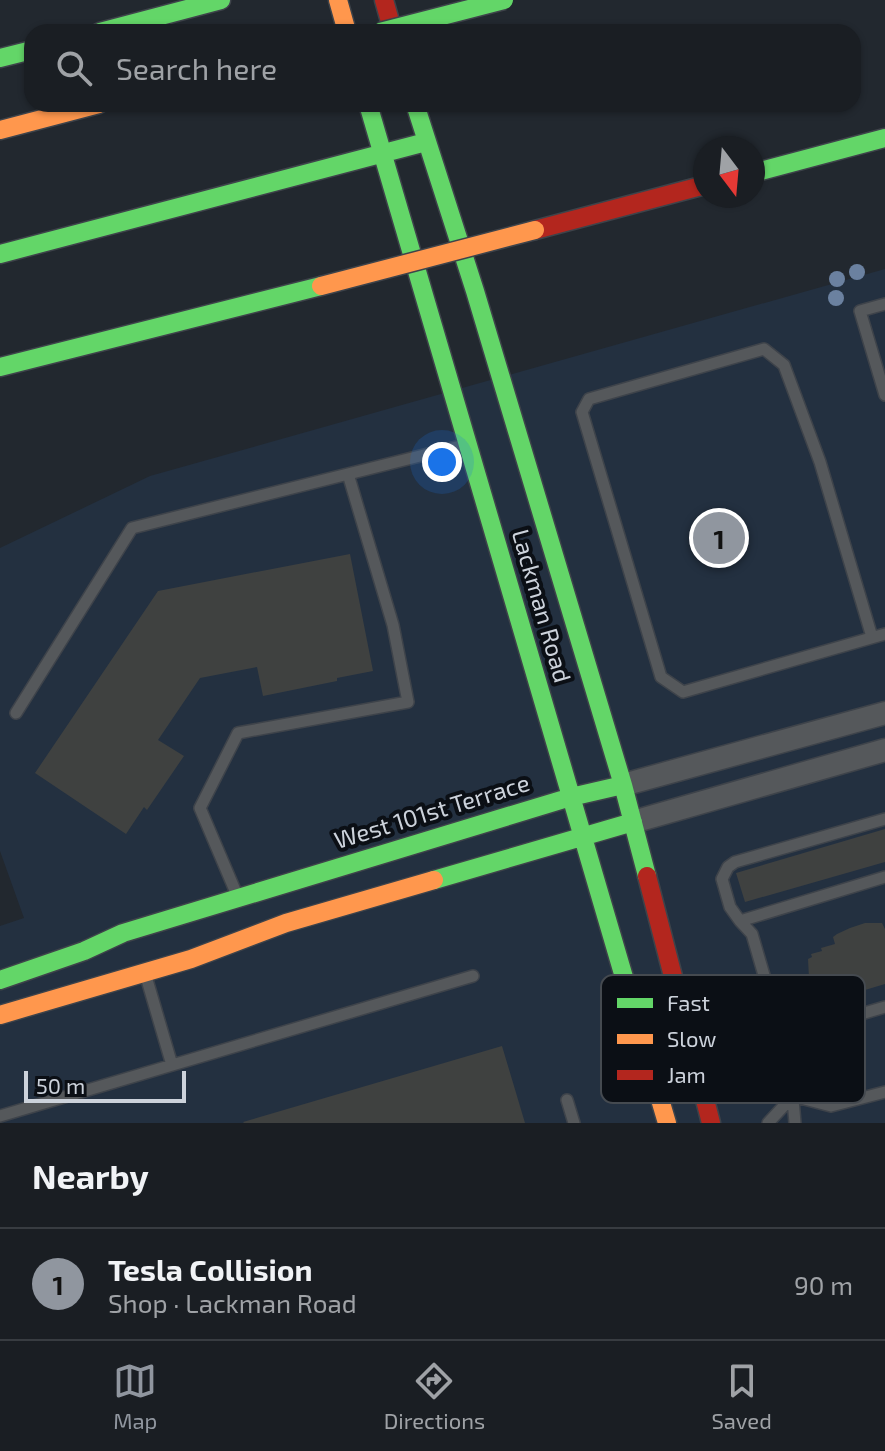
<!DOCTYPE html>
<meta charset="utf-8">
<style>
:root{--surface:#1a1e23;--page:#272b30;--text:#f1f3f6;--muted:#9fa2a6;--line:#383c41;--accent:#90969f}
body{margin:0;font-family:"Exo 2",sans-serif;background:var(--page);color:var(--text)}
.compass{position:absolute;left:693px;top:136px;width:72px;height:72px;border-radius:50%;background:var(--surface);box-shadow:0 2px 6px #0004;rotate:164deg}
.scale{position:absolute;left:24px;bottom:20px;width:162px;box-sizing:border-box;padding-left:8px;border:4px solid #ccd2db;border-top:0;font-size:22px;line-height:28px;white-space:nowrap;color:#ccd2db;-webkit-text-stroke:6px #0b0f15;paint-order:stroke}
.you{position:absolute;left:442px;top:462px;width:28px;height:28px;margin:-20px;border:6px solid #fff;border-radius:50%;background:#1a73e8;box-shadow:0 0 0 12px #1a73e833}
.badge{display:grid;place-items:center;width:52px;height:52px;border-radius:50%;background:var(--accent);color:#111;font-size:26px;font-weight:700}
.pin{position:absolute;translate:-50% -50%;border:4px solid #fff;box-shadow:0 2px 8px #0006}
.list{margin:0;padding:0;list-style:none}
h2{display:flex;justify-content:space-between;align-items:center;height:104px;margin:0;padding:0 32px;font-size:34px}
h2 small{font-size:26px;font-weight:400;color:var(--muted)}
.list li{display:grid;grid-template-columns:52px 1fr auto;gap:24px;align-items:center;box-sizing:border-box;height:112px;padding:0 32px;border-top:2px solid var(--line)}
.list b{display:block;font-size:30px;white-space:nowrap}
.list p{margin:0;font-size:26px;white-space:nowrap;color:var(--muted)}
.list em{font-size:26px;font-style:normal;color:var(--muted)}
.icon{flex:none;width:44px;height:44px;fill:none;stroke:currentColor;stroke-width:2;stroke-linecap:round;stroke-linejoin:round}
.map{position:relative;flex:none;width:885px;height:1123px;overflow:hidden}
.search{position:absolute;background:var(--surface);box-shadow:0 2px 6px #0004;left:24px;right:24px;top:24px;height:88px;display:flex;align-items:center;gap:20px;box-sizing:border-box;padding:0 28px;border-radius:24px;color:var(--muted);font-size:30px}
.sheet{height:216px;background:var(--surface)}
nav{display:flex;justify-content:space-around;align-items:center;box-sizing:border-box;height:112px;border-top:2px solid var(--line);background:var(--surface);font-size:22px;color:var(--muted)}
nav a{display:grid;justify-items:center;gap:4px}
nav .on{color:var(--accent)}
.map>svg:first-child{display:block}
</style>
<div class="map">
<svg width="885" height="1123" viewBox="0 0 885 1123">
<rect width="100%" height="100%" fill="#22282f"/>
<!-- built -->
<path fill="#233040" d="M885 269V1123H0V926L24 918 0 851V548L150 476Z"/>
<!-- building -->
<path fill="#3f4140" d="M350 554 373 671 337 678V681L263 696 257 667 200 678 158 740 184 756 147 810 144 807 126 834 35 773 158 591Z
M885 829V862L745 902 736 873Z
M865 923H882L885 929V984L825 1002 822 993 819 994 815 990 809 978 808 959 812 957 811 954 822 951 821 948 835 944 833 937 837 934 850 928Z
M502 1046 525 1123H244L243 1122Z"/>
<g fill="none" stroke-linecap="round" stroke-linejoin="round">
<defs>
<path id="lane" d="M885 304 860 311 885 395
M872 637 820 462 784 365 764 349 589 399 582 412 661 677 683 692 885 634
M16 713 132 528 464 445
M237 895 200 808 238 733 408 702 393 625 348 474
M740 921 885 877
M145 973 172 1065
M782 1037 885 1007
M699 1064 772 1074 793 1096 831 1106 885 1092
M567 1100 574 1123
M0 1116 473 976
M768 1123 793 1096
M795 1123 791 1076 782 1037 752 934 740 921 730 907 722 879 728 867 735 862 885 819"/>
<path id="street" d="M623 785 885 713
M633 822 885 750"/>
<path id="fast" d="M100 32 221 0
M0 58 32 50
M368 104 626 984
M415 104 475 291 623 785 647 876
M753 173 885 138
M0 254 426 142
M0 367 321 286
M434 880 633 822
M0 980 84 951 123 933 571 797 623 785"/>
<path id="slow" d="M338 0 347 32
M0 130 99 104
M626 984 667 1123
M0 1015 191 959 286 923 434 880"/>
<path id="jam" d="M384 0 393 32
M535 230 705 185
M647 876 711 1123"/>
</defs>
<!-- lane casing -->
<use href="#lane" stroke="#3e434a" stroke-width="14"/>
<!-- street casing -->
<use href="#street" stroke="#3e434a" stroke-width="25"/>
<!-- fast casing -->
<use href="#fast" stroke="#3e434a" stroke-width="21"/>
<!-- slow casing -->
<use href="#slow" stroke="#3e434a" stroke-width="21"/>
<!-- jam casing -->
<use href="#jam" stroke="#3e434a" stroke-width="21"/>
<!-- lane -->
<use href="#lane" stroke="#55585b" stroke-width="11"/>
<!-- street -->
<use href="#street" stroke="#55585b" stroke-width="22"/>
<!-- fast -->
<use href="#fast" stroke="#63d668" stroke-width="18"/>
<!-- slow -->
<use href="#slow" stroke="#ff974d" stroke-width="18"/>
<!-- jam -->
<use href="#jam" stroke="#b3261e" stroke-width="18"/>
<defs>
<path id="fast-bridge" d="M380 32 504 0"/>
<path id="slow-bridge" d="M321 286 535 230"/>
</defs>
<!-- fast-bridge casing -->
<use href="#fast-bridge" stroke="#3e434a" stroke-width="21" stroke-linecap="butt"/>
<!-- slow-bridge casing -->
<use href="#slow-bridge" stroke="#3e434a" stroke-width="21" stroke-linecap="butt"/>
<!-- fast-bridge -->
<use href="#fast-bridge" stroke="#63d668" stroke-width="18"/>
<!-- slow-bridge -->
<use href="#slow-bridge" stroke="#ff974d" stroke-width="18"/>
</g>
<!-- trees -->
<g fill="#6b81a0">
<circle cx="857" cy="272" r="8"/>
<circle cx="837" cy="279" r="8"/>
<circle cx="836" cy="298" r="8"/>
</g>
<g text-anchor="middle" stroke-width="8" stroke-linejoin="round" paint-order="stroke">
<!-- street labels -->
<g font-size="24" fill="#ccd2db" stroke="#0b0f15">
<text transform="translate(541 606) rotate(74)" y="8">Lackman Road</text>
<text transform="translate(432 812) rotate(-17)" y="8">West 101st Terrace</text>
</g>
</g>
<!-- legend -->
<rect x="601" y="975" width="264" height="128" rx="12" fill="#0b0f15" stroke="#454a50" stroke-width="2"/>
<rect x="617" y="998" width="36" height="10" fill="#63d668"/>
<rect x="617" y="1034" width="36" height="10" fill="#ff974d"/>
<rect x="617" y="1070" width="36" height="10" fill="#b3261e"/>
<g font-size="22" fill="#ccd2db">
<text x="667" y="1011">Fast</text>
<text x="667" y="1047">Slow</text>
<text x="667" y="1083">Jam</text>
</g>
</svg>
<svg class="compass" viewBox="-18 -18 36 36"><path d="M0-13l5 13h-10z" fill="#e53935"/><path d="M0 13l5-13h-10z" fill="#9fa2a6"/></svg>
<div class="scale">50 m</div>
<div class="you"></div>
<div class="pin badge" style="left:719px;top:538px">1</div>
<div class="search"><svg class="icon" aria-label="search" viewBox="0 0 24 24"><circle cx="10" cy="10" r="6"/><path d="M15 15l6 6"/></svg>Search here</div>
</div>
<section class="sheet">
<h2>Nearby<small></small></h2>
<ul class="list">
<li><span class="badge">1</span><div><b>Tesla Collision</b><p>Shop · Lackman Road</p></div><em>90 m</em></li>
</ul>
</section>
<nav>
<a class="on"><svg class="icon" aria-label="map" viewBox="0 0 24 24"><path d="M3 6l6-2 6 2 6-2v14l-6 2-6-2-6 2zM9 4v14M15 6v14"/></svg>Map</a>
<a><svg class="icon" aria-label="directions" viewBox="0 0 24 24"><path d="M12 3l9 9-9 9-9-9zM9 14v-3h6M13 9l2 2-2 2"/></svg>Directions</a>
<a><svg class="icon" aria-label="saved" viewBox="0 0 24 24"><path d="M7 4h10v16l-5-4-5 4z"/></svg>Saved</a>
</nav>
